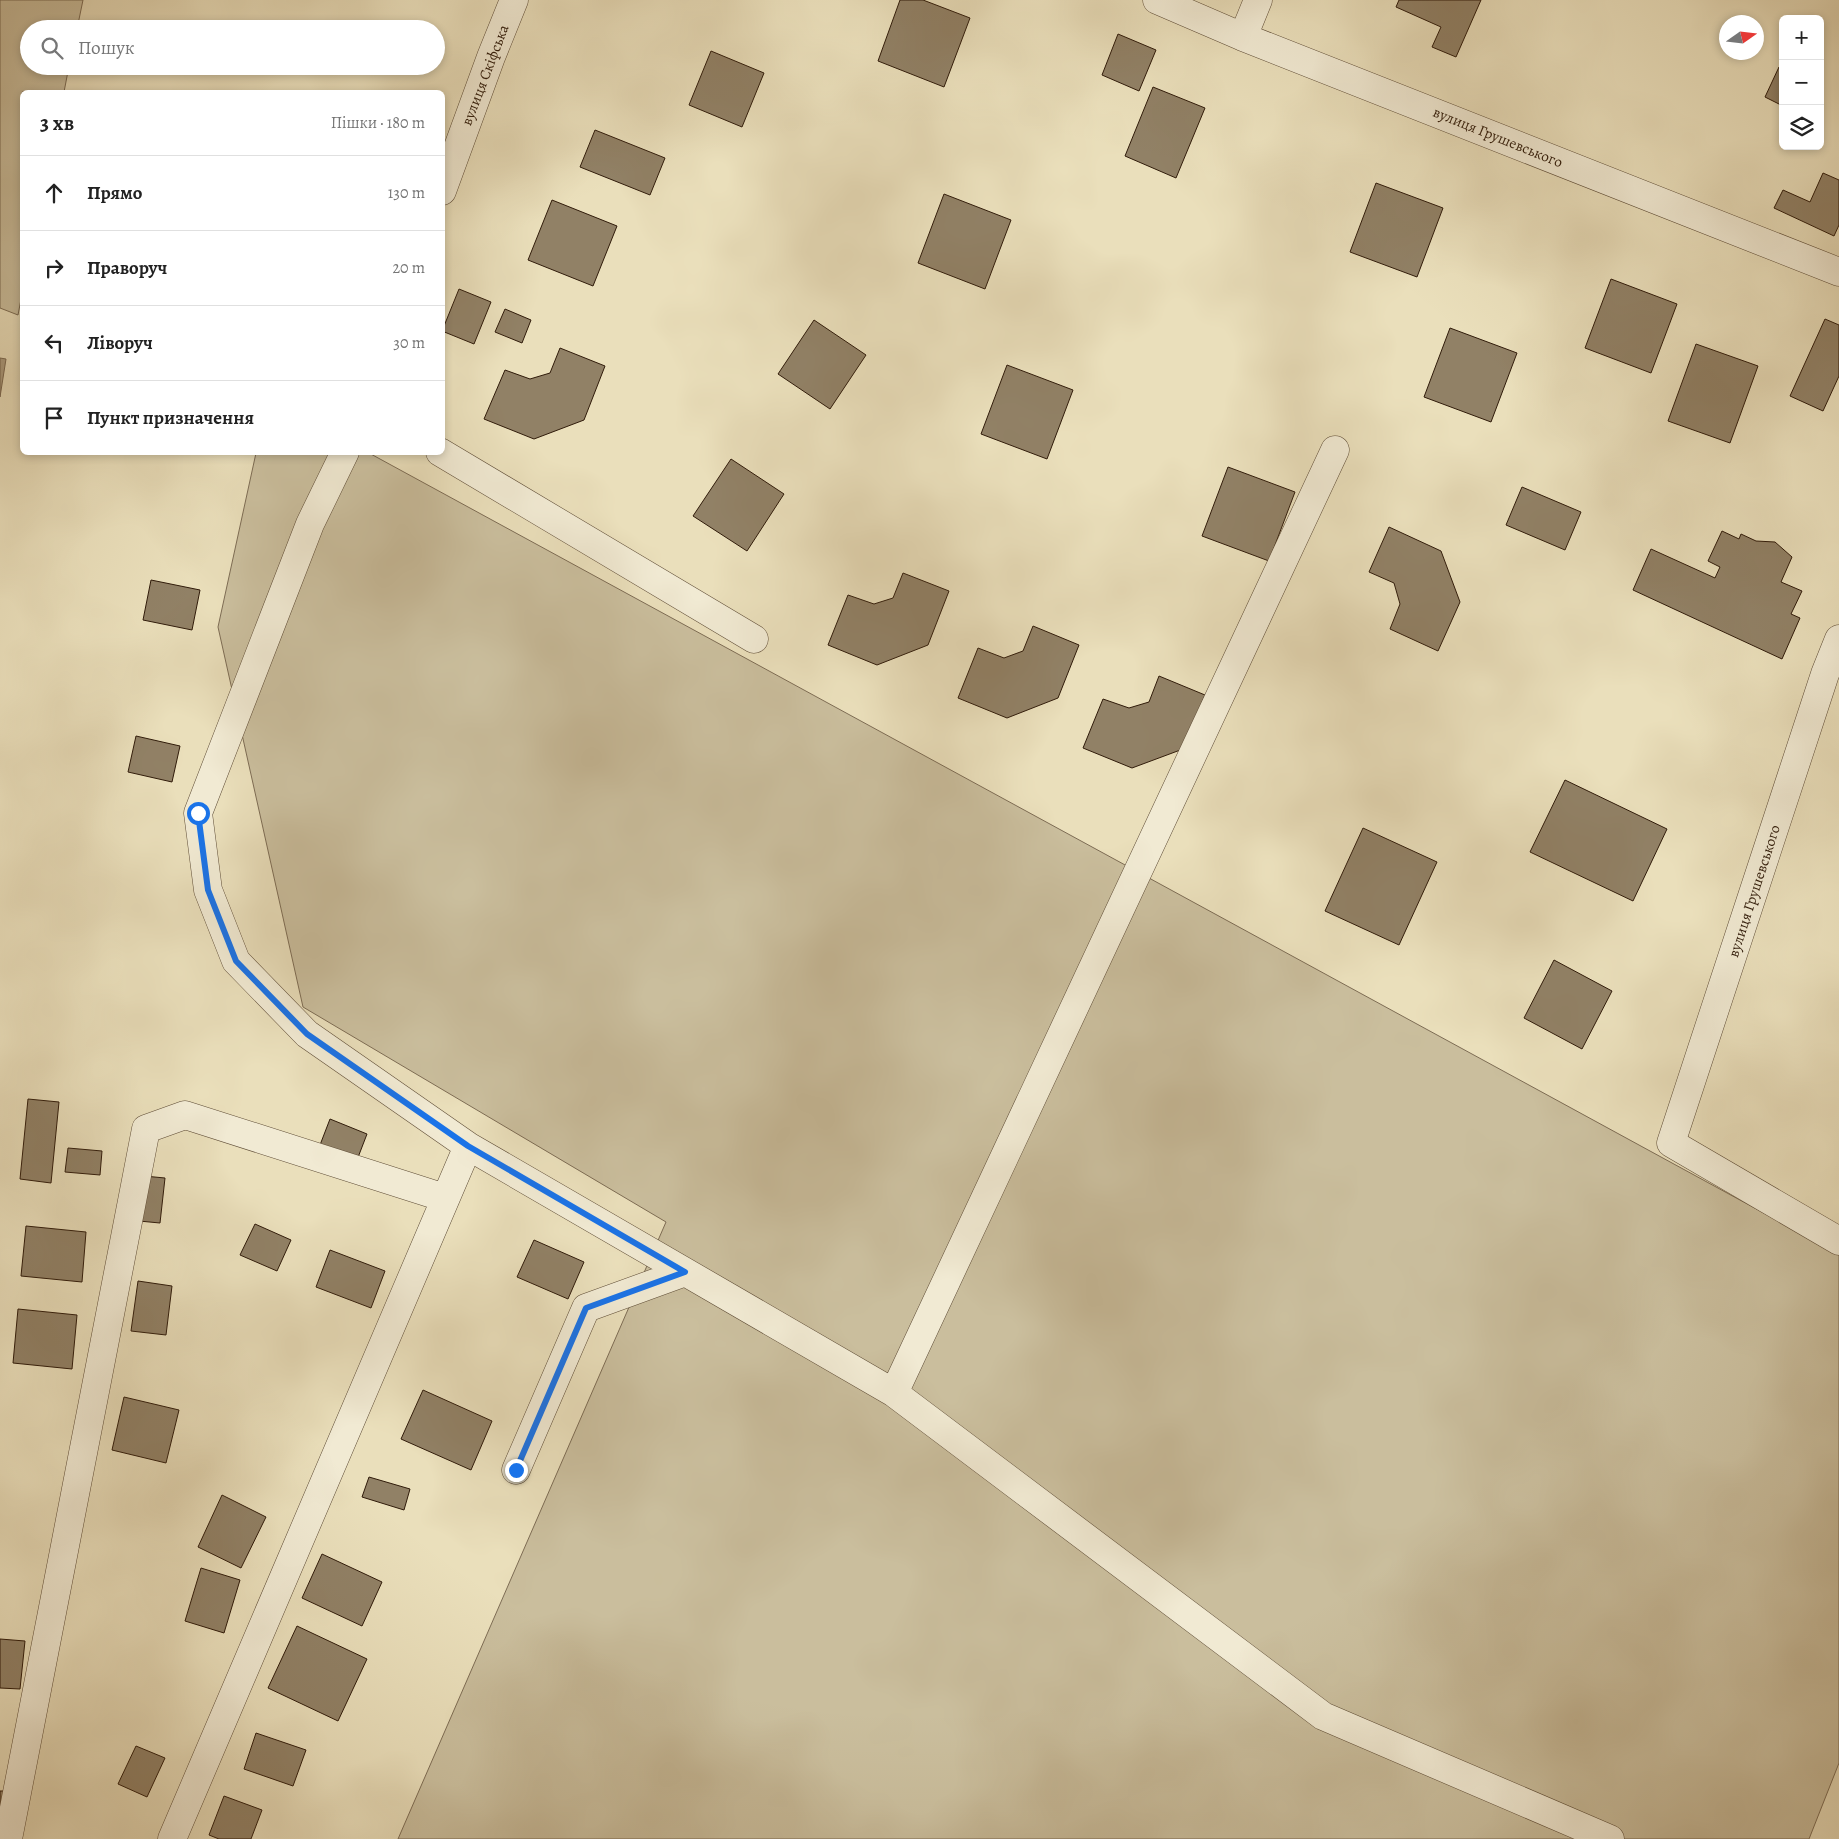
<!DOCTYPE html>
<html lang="uk">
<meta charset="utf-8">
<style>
:root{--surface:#fff;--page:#f6f6f6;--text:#222;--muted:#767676;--line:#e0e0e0}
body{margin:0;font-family:Alegreya,serif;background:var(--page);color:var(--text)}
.controls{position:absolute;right:15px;top:15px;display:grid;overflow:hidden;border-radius:8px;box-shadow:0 2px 8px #0003}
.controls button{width:45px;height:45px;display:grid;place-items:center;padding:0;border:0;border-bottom:1px solid var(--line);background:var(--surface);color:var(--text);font:25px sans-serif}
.compass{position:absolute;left:1719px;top:15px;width:45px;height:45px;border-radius:50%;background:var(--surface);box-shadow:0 2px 8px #0003;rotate:76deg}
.stop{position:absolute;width:15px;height:15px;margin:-11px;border:4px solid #1a73e8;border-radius:50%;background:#fff}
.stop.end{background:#1a73e8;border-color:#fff;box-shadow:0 1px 5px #0008}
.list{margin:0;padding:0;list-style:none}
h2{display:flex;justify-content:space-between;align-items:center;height:65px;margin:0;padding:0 20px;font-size:21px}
h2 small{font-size:16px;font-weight:400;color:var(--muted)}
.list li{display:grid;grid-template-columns:32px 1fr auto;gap:15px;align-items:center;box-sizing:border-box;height:75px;padding:0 20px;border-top:1px solid var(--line)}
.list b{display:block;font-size:19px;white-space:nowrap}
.list em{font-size:16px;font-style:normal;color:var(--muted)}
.icon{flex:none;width:28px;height:28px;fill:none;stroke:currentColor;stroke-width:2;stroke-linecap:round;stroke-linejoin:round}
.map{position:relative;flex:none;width:1839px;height:1839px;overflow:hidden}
.search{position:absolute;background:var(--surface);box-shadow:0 2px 8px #0003;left:20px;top:20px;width:425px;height:55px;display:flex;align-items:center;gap:12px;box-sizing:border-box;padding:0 18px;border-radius:28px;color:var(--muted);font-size:19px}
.panel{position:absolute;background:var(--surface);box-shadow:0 2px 8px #0003;left:20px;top:90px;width:425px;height:365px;border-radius:8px}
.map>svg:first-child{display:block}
</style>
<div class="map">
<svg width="1839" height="1839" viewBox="0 0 1839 1839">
<rect width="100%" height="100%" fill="#eadfbb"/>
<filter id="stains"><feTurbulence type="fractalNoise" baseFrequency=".004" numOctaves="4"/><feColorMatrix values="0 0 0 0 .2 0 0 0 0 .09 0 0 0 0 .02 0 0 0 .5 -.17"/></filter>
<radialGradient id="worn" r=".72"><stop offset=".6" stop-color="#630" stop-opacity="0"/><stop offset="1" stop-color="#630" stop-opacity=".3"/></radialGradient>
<!-- green -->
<path fill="#cabe9d" stroke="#7d6c54" d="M0 0H83L77 29H29V66H69L64 92H22V294L18 315 0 308Z
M256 453H369L1839 1254V1763L1809 1839H398L666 1222 303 1007 218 627Z"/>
<!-- water -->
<path fill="#ab9c7f" stroke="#7a6850" d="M0 358 6 359 0 397Z"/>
<!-- building -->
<path fill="#918166" stroke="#301b0a" d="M900 0H923L970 18 944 87 878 61Z
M1399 0H1481L1456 57 1432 47 1441 27 1396 7Z
M1118 34 1156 50 1139 91 1102 75Z
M711 51 764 73 742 127 689 105Z
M1779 67 1783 69V106L1765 97Z
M1153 87 1205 108 1176 178 1125 156Z
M595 130 665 158 650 195 580 167Z
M1823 173 1839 180V225L1834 236 1774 208 1783 190 1810 202Z
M1376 183 1443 208 1417 277 1350 252Z
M944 194 1011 220 985 289 918 263Z
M552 200 617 226 593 286 528 260Z
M1611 279 1677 304 1651 373 1585 348Z
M459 289 491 302 474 344 442 331Z
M505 309 531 320 522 343 495 332Z
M1825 319 1839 325V376L1823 411 1790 396Z
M814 320 866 355 830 409 778 374Z
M1450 328 1517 353 1491 422 1424 397Z
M1696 344 1758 366 1730 443 1668 421Z
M560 348 605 366 584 420 534 439 484 419 505 370 530 379 550 373Z
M1007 365 1073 390 1047 459 981 434Z
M731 459 784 494 747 551 693 516Z
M1228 467 1295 492 1269 561 1202 536Z
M1522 487 1581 512 1565 550 1506 525Z
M1389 527 1441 551 1460 602 1438 651 1390 629 1400 604 1394 583 1369 572Z
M1722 531 1739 539 1741 534 1756 541 1775 542 1792 557 1781 582 1802 591 1791 614 1800 618 1782 659 1633 590 1651 549 1715 578 1720 567 1708 561Z
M903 573 949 591 928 645 877 665 828 645 848 595 874 604 893 598Z
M151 580 200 590 192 630 143 620Z
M1033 626 1079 645 1058 698 1007 718 958 698 978 648 1004 658 1023 651Z
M1159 676 1205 695 1183 749 1132 768 1083 748 1103 699 1129 708 1149 702Z
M136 736 180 746 172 782 128 772Z
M1565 780 1667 829 1633 901 1530 852Z
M1363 828 1437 862 1399 945 1325 911Z
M1554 960 1612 991 1582 1049 1524 1018Z
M28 1099 59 1102 51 1183 20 1179Z
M330 1119 367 1134 357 1160 320 1145Z
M68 1148 102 1151 100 1175 65 1172Z
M144 1176 165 1178 160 1223 139 1221Z
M255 1224 291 1240 277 1271 240 1255Z
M26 1226 86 1232 82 1282 21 1276Z
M534 1240 584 1262 568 1299 517 1277Z
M330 1250 385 1271 371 1308 316 1287Z
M138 1281 172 1286 166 1335 131 1331Z
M18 1309 77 1315 72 1369 13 1363Z
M423 1390 492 1421 471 1470 401 1439Z
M124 1397 179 1410 166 1463 112 1450Z
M369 1477 410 1489 404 1510 362 1497Z
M222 1495 266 1517 241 1568 198 1547Z
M322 1554 382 1582 362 1626 302 1598Z
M201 1568 240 1580 224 1633 185 1621Z
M297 1626 367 1659 338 1721 268 1688Z
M0 1639 25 1641 20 1689 0 1688Z
M256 1733 306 1750 293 1786 244 1769Z
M136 1746 165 1758 147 1797 118 1784Z
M0 1791H4L0 1817Z
M224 1796 262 1810 251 1839H219L209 1835Z"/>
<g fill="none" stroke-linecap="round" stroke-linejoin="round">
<defs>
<path id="minor" d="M1157 0 1243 37 1839 272
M1243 37 1258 0
M442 191 491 57 514 0
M345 452 310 524 198 813 208 890 236 961 307 1034 468 1146 894 1393 1323 1716 1610 1839
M440 452 754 639
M1839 639 1825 674 1671 1143 1839 1241
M894 1393 1335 450
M516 1470 586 1308 685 1272
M8 1839 146 1129 185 1115 445 1198
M172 1839 468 1146"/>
</defs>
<!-- minor casing -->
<use href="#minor" stroke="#5e4c36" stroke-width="29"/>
<!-- minor -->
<use href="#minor" stroke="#f1ead3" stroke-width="28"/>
</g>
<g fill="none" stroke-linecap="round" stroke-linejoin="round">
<!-- route -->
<path stroke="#1a73e8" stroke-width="6" d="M198 813 208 890 236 961 307 1034 468 1146 685 1272 586 1308 516 1470"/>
</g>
<g text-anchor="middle" stroke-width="4" stroke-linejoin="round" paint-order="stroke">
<!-- street labels -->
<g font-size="15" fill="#301b0a" stroke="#f1ead3">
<text transform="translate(485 75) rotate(-69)" y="5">вулиця Скіфська</text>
<text transform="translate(1498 137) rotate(22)" y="5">вулиця Грушевського</text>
<text transform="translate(1754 891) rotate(-72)" y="5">вулиця Грушевського</text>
</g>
</g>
<rect width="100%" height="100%" filter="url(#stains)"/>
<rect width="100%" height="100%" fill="url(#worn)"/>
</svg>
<div class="controls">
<button>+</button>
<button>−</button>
<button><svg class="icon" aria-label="layers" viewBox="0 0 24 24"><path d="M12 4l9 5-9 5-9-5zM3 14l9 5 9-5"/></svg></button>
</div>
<svg class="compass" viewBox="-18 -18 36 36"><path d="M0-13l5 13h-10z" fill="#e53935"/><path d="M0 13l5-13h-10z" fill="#767676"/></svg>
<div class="stop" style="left:198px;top:813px"></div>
<div class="stop end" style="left:516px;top:1470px"></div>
<div class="search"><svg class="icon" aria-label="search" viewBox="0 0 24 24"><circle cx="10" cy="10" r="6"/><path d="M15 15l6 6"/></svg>Пошук</div>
<section class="panel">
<h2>3 хв<small>Пішки · 180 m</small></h2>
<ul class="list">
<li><svg class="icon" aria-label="ahead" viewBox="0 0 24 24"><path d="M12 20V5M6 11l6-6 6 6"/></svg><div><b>Прямо</b></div><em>130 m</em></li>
<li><svg class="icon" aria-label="right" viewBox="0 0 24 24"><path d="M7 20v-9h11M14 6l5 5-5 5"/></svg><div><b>Праворуч</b></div><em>20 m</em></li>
<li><svg class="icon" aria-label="left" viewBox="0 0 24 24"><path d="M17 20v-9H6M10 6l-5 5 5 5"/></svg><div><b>Ліворуч</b></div><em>30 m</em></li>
<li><svg class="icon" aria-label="arrive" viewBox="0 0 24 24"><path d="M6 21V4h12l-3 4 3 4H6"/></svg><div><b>Пункт призначення</b></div></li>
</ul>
</section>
</div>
